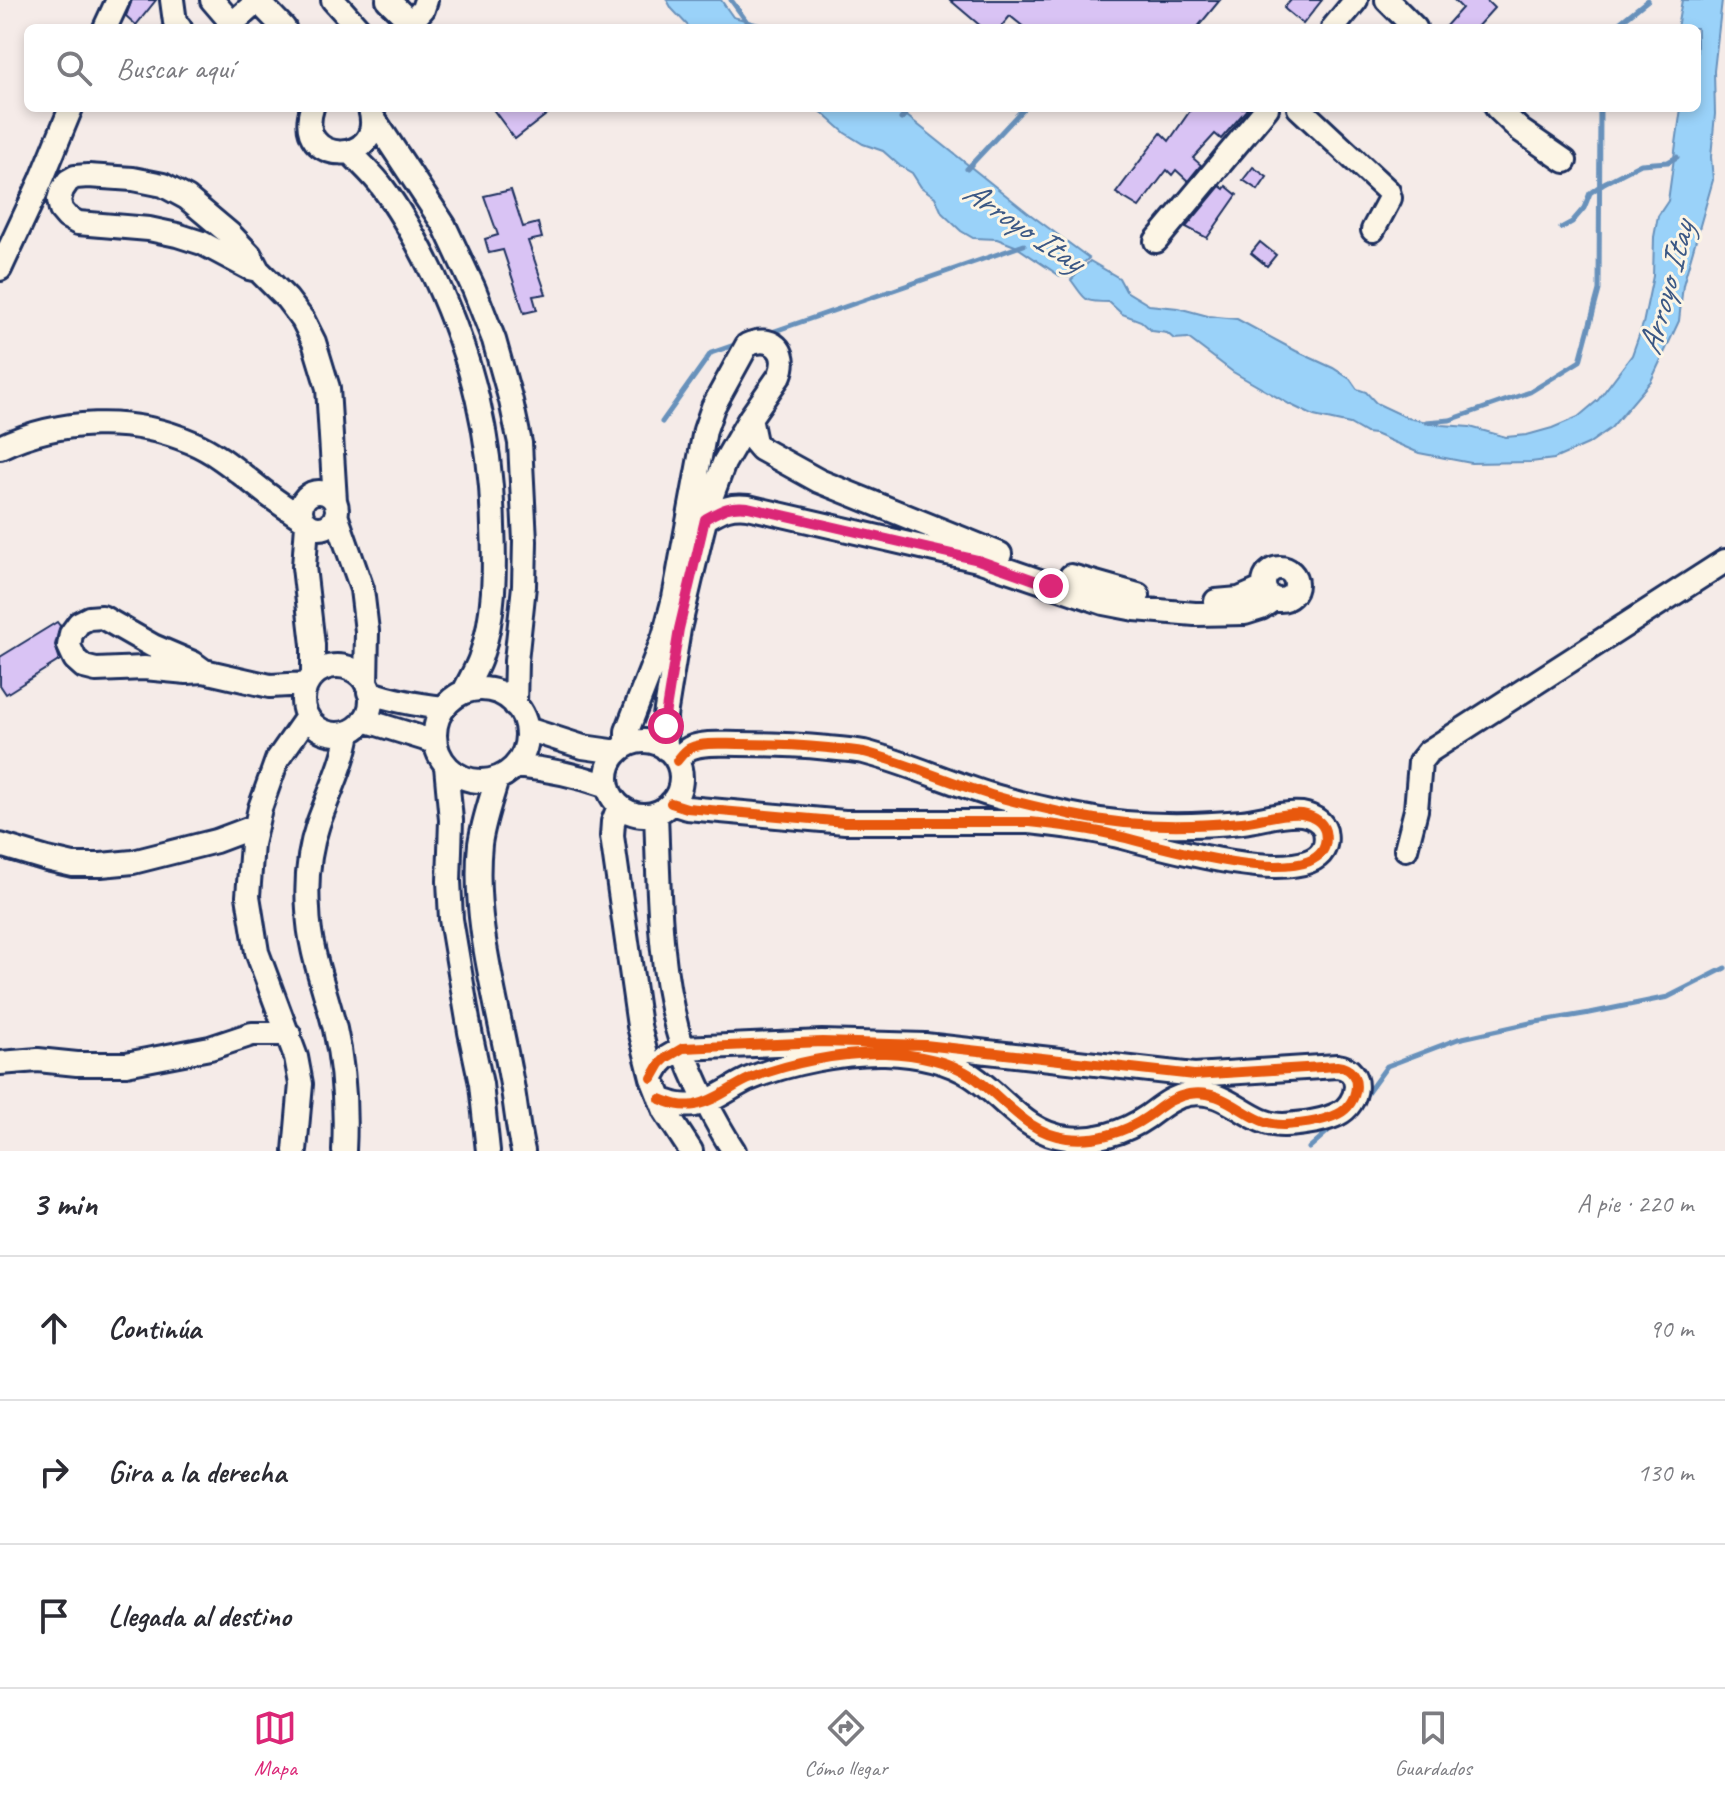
<!DOCTYPE html>
<html lang="es">
<meta charset="utf-8">
<style>
:root{--surface:#fff;--page:#f7f7f7;--text:#2b2b33;--muted:#7c7c81;--line:#e1e1e2;--accent:#db2777}
body{margin:0;font-family:Caveat,sans-serif;background:var(--page);color:var(--text)}
.stop{position:absolute;width:24px;height:24px;margin:-18px;border:6px solid #db2777;border-radius:50%;background:#fff}
.stop.end{background:#db2777;border-color:#fff;box-shadow:0 2px 8px #0008}
.list{margin:0;padding:0;list-style:none}
h2{display:flex;justify-content:space-between;align-items:center;height:104px;margin:0;padding:0 32px;font-size:34px}
h2 small{font-size:26px;font-weight:400;color:var(--muted)}
.list li{display:grid;grid-template-columns:52px 1fr auto;gap:24px;align-items:center;box-sizing:border-box;height:144px;padding:0 32px;border-top:2px solid var(--line)}
.list b{display:block;font-size:30px;white-space:nowrap}
.list em{font-size:26px;font-style:normal;color:var(--muted)}
.icon{flex:none;width:44px;height:44px;fill:none;stroke:currentColor;stroke-width:2;stroke-linecap:round;stroke-linejoin:round}
.map{position:relative;flex:none;width:1725px;height:1151px;overflow:hidden}
.search{position:absolute;background:var(--surface);box-shadow:0 4px 12px #0003;left:24px;right:24px;top:24px;height:88px;display:flex;align-items:center;gap:20px;box-sizing:border-box;padding:0 28px;border-radius:12px;color:var(--muted);font-size:30px}
.sheet{height:536px;background:var(--surface)}
nav{display:flex;justify-content:space-around;align-items:center;box-sizing:border-box;height:112px;border-top:2px solid var(--line);background:var(--surface);font-size:22px;color:var(--muted)}
nav a{display:grid;justify-items:center;gap:4px}
nav .on{color:var(--accent)}
.map>svg:first-child{display:block}
</style>
<div class="map">
<svg width="1725" height="1151" viewBox="0 0 1725 1151">
<rect width="100%" height="100%" fill="#f5ebe8"/>
<filter id="ink" filterUnits="userSpaceOnUse"><feTurbulence type="fractalNoise" baseFrequency=".0125" numOctaves="2"/><feDisplacementMap in="SourceGraphic" scale="16" xChannelSelector="R" yChannelSelector="G"/><feConvolveMatrix kernelMatrix="1 2 1 2 8 2 1 2 1" color-interpolation-filters="sRGB"/></filter>
<g filter="url(#ink)">
<!-- water -->
<path fill="#9ad2f9" stroke="#6791bb" stroke-width="2" d="M667 0H721L733 17 775 28H690L672 9Z
M1682 0H1722L1714 71 1715 114 1711 157 1713 180 1683 285 1679 321 1651 381 1611 428 1588 444 1554 459 1531 462 1471 463 1419 453 1375 434 1366 433 1350 424 1314 416 1291 405 1233 372 1188 338 1174 339 1167 333 1152 331 1141 321 1122 314 1109 302C1082 302 1087 301 1071 280L1090 261 1119 278 1126 291 1149 305 1178 308 1208 316 1237 319 1296 351 1333 368 1350 379 1357 389 1366 392 1376 403 1408 418 1442 425 1470 427 1506 437 1527 435 1552 428 1578 417 1598 400 1632 355 1643 324 1653 276 1654 237 1658 216 1668 201 1681 108H1697V28H1677Z
M817 108H897L1027 212 1089 258 1068 277 1060 276 1015 246 997 239 973 238 961 231 942 213 935 197 921 187 912 173 900 166 883 151 863 144 845 133Z"/>
<g fill="none" stroke-linecap="round" stroke-linejoin="round">
<!-- stream -->
<path stroke="#6791bb" stroke-width="5" d="M731 0 747 22 754 28
M1613 28 1648 0
M901 119 911 108
M967 169 1024 108
M1561 228 1572 222 1584 208 1590 193 1604 183 1641 164 1668 162 1677 157
M769 333 1024 245
M662 422 711 353 740 343
M1426 422 1450 420 1530 392 1580 361 1599 290 1600 108
M1363 1099 1387 1066 1458 1039 1530 1023 1590 1013 1668 997 1725 968
M1309 1148 1335 1125"/>
</g>
<!-- building -->
<path fill="#d9c3f4" stroke="#1b2f5e" stroke-width="2" d="M132 0H156L136 25 126 16Z
M950 0H1220L1197 28H1025L1010 16 1000 28H983Z
M1291 0H1322L1303 24 1286 10 1284 8Z
M1454 0H1486L1494 8 1476 28H1444L1462 8Z
M492 108H555L515 139Z
M1192 108H1248L1221 139 1215 134 1193 158 1201 165 1188 181 1176 170 1172 175 1167 170 1139 207 1116 193 1161 133 1169 141Z
M1253 167 1267 177 1258 190 1243 180Z
M1220 186 1224 189 1226 186 1237 195 1207 238 1186 227Z
M511 190 523 227 538 223 542 238 528 241 546 294 533 296 537 310 524 313 503 250 489 253 485 239 498 235 484 196Z
M1260 242 1276 255 1267 266 1251 253Z
M57 622 60 626 55 645 60 660 6 694 0 685V657Z"/>
<g fill="none" stroke-linecap="round" stroke-linejoin="round">
<defs>
<path id="minor" d="M172 0 175 22 180 28
M212 0 236 28
M257 0 284 28
M333 0 358 28
M388 0 411 23
M1387 0 1415 28
M105 28 118 0
M227 28 259 0
M406 28 423 9 426 0
M1333 28 1356 0
M312 108C293 167 387 167 370 109
M1299 108 1388 191 1390 198 1373 230
M1497 108 1520 130 1565 161
M372 116 444 225 474 289 494 340 511 401 520 443 525 541 524 586 516 661 515 705
M350 152C361 164 374 175 383 188 404 216 420 247 435 278 473 361 491 435 493 526 495 570 495 617 480 659 476 670 469 681 464 692
M1156 241 1267 108
M0 269 41 181 71 108
M258 270 249 268 202 243 177 235 149 229 78 223 67 217 61 210 59 200 62 190 68 181 75 177 88 176 133 179 163 185 187 198 231 235 250 255 258 270 287 299 303 320 314 342 328 388 335 501
M750 418 755 442 761 449 819 481 1000 554
M0 447C59 419 131 416 191 442 220 454 243 476 267 494 279 503 291 511 303 519
M301 510a18 18 0 1 1 36 0a18 18 0 1 1-36 0Z
M336 515 362 589 367 631 366 683
M705 519C721 510 728 505 748 507L978 560 1104 603 1135 609 1195 614 1245 613 1261 608 1274 599
M307 524 304 567 313 645V676
M1264 584a16 16 0 1 1 32 0a16 16 0 1 1-32 0Z
M1071 576 1138 595
M1216 601 1239 599 1264 588
M303 700a34 34 0 1 1 68 0a34 34 0 1 1-68 0Z
M204 671 193 663 153 646 102 617 89 618 79 623 71 634 69 646 75 659 84 667 96 670 144 668 187 672 204 671 270 686 307 684
M435 735a46 46 0 1 1 92 0a46 46 0 1 1-92 0Z
M369 692C394 701 418 705 444 708
M364 720 435 742
M527 729 583 747 618 752
M607 778a37 37 0 1 1 74 0a37 37 0 1 1-74 0Z
M627 745V731L664 636 674 598 705 430 713 407 747 345C771 334 790 350 780 375L750 418 724 463 711 498 702 532 679 629 665 716 666 749
M446 766 451 820 449 881 451 919 470 1032 481 1084 488 1151
M515 766C548 769 577 775 608 786
M497 779C491 800 483 822 480 844 472 921 498 1003 511 1079 516 1103 517 1127 523 1151
M671 803 687 808 845 822H1030C1058 825 1086 828 1114 835 1143 841 1340 904 1325 831 1322 821 1312 816 1302 814 1283 812 1261 820 1242 822 1187 827 1128 827 1073 815 1046 809 1018 803 991 795 948 782 907 763 864 752 853 750 840 749 828 748 798 745 768 744 738 744 722 744 704 742 690 748 684 751 681 756 677 761
M619 806 613 822 612 836 639 1026 652 1078 665 1111 691 1151
M656 813C659 890 658 971 682 1046 693 1079 715 1122 734 1151
M0 845 47 859 73 865H101L133 862 216 841 256 826
M1406 849 1416 810 1420 762 1428 752 1725 561
M0 1063 38 1060 77 1064H126L210 1048 252 1034H289
M652 1078 660 1064 666 1058 683 1048 822 1042 925 1045 1194 1075 1337 1066C1365 1069 1359 1104 1338 1114 1322 1122 1302 1124 1284 1125 1248 1126 1228 1087 1189 1094 1172 1097 1161 1107 1147 1117 1124 1133 1095 1141 1067 1138 1025 1133 1005 1098 972 1076 947 1060 915 1054 885 1053 843 1052 788 1063 749 1079 731 1087 715 1101 695 1105 681 1107 673 1104 660 1099
M295 1151 301 1084 296 1057 257 952 248 896 252 844 260 808 277 760 307 717
M344 1151C346 1111 344 1068 335 1029 325 988 309 951 308 909 306 882 309 851 318 824 329 793 344 764 349 732"/>
</defs>
<!-- minor casing -->
<use href="#minor" stroke="#1b2f5e" stroke-width="28"/>
<!-- minor -->
<use href="#minor" stroke="#fcf5e5" stroke-width="22"/>
<defs>
<path id="cycleway" d="M671 803 687 808 845 822H1030C1058 825 1086 828 1114 835 1143 841 1340 904 1325 831 1322 821 1312 816 1302 814 1283 812 1261 820 1242 822 1187 827 1128 827 1073 815 1046 809 1018 803 991 795 948 782 907 763 864 752 853 750 840 749 828 748 798 745 768 744 738 744 722 744 704 742 690 748 684 751 681 756 677 761
M652 1078 660 1064 666 1058 683 1048 822 1042 925 1045 1194 1075 1337 1066C1365 1069 1359 1104 1338 1114 1322 1122 1302 1124 1284 1125 1248 1126 1228 1087 1189 1094 1172 1097 1161 1107 1147 1117 1124 1133 1095 1141 1067 1138 1025 1133 1005 1098 972 1076 947 1060 915 1054 885 1053 843 1052 788 1063 749 1079 731 1087 715 1101 695 1105 681 1107 673 1104 660 1099"/>
</defs>
<!-- cycleway casing -->
<use href="#cycleway" stroke="#fcf5e5" stroke-width="15"/>
<!-- cycleway -->
<use href="#cycleway" stroke="#e8590c" stroke-width="10"/>
</g>
</g>
<g fill="none" stroke-linecap="round" stroke-linejoin="round" filter="url(#ink)">
<!-- route -->
<path stroke="#db2777" stroke-width="10" d="M666 726 665 716 679 629 702 532 705 519C721 510 728 505 748 507L978 560 1051 586"/>
</g>
<g text-anchor="middle" stroke-width="6" stroke-linejoin="round" paint-order="stroke">
<!-- water labels -->
<g font-size="34" font-style="italic" fill="#3b5885" stroke="#fcf5e5">
<text transform="translate(1024 225) rotate(34)" y="12">Arroyo Itay</text>
<text transform="translate(1665 288) rotate(-75)" y="12">Arroyo Itay</text>
</g>
</g>
</svg>
<div class="stop" style="left:666px;top:726px"></div>
<div class="stop end" style="left:1051px;top:586px"></div>
<div class="search"><svg class="icon" aria-label="search" viewBox="0 0 24 24"><circle cx="10" cy="10" r="6"/><path d="M15 15l6 6"/></svg>Buscar aquí</div>
</div>
<section class="sheet">
<h2>3 min<small>A pie · 220 m</small></h2>
<ul class="list">
<li><svg class="icon" aria-label="ahead" viewBox="0 0 24 24"><path d="M12 20V5M6 11l6-6 6 6"/></svg><div><b>Continúa</b></div><em>90 m</em></li>
<li><svg class="icon" aria-label="right" viewBox="0 0 24 24"><path d="M7 20v-9h11M14 6l5 5-5 5"/></svg><div><b>Gira a la derecha</b></div><em>130 m</em></li>
<li><svg class="icon" aria-label="arrive" viewBox="0 0 24 24"><path d="M6 21V4h12l-3 4 3 4H6"/></svg><div><b>Llegada al destino</b></div></li>
</ul>
</section>
<nav>
<a class="on"><svg class="icon" aria-label="map" viewBox="0 0 24 24"><path d="M3 6l6-2 6 2 6-2v14l-6 2-6-2-6 2zM9 4v14M15 6v14"/></svg>Mapa</a>
<a><svg class="icon" aria-label="directions" viewBox="0 0 24 24"><path d="M12 3l9 9-9 9-9-9zM9 14v-3h6M13 9l2 2-2 2"/></svg>Cómo llegar</a>
<a><svg class="icon" aria-label="saved" viewBox="0 0 24 24"><path d="M7 4h10v16l-5-4-5 4z"/></svg>Guardados</a>
</nav>
